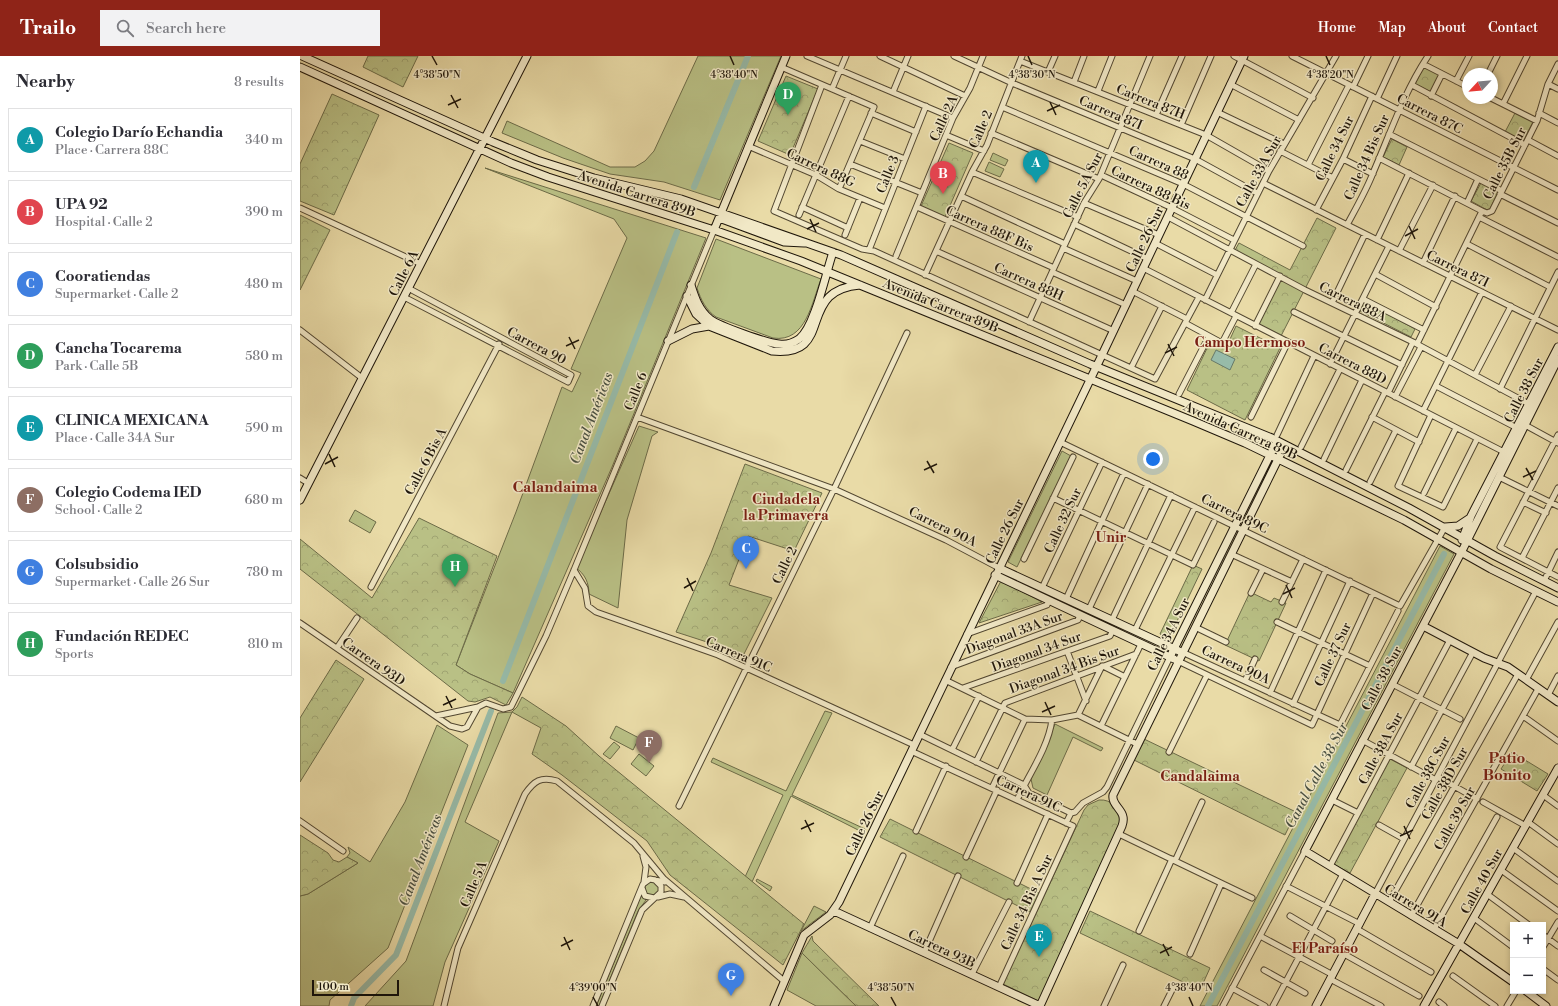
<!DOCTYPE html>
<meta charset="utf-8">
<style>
:root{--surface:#fff;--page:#f2f2f3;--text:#2b2b33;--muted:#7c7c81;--line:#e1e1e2;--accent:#8f2418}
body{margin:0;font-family:"Libre Bodoni",serif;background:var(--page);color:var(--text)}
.controls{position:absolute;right:12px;bottom:12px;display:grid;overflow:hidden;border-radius:0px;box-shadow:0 2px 6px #0003}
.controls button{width:36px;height:36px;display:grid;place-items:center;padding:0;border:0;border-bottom:1px solid var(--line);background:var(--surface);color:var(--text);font:20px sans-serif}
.compass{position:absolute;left:1162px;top:12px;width:36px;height:36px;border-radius:50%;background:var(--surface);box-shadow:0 2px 6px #0003;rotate:244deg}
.scale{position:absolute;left:12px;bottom:10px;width:87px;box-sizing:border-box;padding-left:4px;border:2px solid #1f160a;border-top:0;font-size:11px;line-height:14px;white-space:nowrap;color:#1f160a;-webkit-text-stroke:3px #f1e8c6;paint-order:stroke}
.you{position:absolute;left:853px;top:403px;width:14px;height:14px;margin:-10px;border:3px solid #fff;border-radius:50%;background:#1a73e8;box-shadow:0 0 0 6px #1a73e833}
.badge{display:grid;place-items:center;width:26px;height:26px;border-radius:50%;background:var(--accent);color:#fff;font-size:13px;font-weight:700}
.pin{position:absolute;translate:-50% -33px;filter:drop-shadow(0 1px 2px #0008)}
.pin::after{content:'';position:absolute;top:21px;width:14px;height:12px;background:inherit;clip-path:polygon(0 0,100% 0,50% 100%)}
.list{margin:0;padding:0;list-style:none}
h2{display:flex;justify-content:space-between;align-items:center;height:52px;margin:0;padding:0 16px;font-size:17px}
h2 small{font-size:13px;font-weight:400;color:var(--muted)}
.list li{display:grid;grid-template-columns:26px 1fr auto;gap:12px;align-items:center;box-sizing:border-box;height:64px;margin:0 8px 8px;padding:0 8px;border:1px solid var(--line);border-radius:0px}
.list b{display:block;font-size:15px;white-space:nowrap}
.list p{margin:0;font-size:13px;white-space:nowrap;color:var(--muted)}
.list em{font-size:13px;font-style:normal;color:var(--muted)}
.icon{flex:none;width:22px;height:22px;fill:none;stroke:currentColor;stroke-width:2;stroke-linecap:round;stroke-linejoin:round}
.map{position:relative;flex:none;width:1258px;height:950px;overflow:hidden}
header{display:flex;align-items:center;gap:24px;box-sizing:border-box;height:56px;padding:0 20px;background:var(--accent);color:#fff}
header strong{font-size:19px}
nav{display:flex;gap:22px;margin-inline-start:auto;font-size:14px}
.search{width:280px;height:36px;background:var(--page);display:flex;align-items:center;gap:10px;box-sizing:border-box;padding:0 14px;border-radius:0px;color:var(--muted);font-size:15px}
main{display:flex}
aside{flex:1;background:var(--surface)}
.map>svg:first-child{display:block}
</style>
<header>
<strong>Trailo</strong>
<div class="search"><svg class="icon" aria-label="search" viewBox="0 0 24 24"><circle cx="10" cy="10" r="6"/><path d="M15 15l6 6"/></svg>Search here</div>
<nav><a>Home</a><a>Map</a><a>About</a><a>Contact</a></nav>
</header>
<main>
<aside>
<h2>Nearby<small>8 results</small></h2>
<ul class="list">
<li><span class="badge" style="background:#0f9aa8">A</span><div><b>Colegio Darío Echandia</b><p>Place · Carrera 88C</p></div><em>340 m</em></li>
<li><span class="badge" style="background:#e0444e">B</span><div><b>UPA 92</b><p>Hospital · Calle 2</p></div><em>390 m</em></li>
<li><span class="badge" style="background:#3f7fe0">C</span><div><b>Cooratiendas</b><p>Supermarket · Calle 2</p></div><em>480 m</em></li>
<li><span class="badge" style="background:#2e9e5b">D</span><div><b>Cancha Tocarema</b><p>Park · Calle 5B</p></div><em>580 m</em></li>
<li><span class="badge" style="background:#0f9aa8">E</span><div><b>CLINICA MEXICANA</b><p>Place · Calle 34A Sur</p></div><em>590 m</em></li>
<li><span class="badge" style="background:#8d6e63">F</span><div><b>Colegio Codema IED</b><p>School · Calle 2</p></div><em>680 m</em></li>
<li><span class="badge" style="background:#3f7fe0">G</span><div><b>Colsubsidio</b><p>Supermarket · Calle 26 Sur</p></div><em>780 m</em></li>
<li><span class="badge" style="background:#2e9e5b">H</span><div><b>Fundación REDEC</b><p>Sports</p></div><em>810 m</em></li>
</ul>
</aside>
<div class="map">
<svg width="1258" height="950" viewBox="0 0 1258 950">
<defs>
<pattern id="forest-crowns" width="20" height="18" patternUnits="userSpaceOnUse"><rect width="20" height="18" fill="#b9c085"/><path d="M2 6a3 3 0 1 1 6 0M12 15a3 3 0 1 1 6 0" fill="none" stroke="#9fa472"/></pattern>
</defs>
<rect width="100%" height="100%" fill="#e9dba7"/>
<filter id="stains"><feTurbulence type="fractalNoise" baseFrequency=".005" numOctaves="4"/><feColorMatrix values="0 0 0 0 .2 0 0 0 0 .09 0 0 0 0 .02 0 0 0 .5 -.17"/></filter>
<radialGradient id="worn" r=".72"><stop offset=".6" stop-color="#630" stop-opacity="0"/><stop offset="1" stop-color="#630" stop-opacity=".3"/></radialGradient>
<!-- grass -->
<path fill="#b9c085" stroke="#6c6b48" d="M398 0H481L420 144 364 126 310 118 263 102 202 77 207 65 310 111H335L345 105 354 95Z
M693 97 708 104 705 110 690 104Z
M689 106 704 113 700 121 685 115Z
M185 112 406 182 312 411 213 637 170 618 156 609 216 456 262 331 272 336 281 317 271 313 327 182 314 163Z
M416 183 521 223C512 246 506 287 473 282L416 261C406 254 401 244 397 232Z
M339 370 358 376 352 380 327 464 318 552 289 538C289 527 285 518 276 512Z
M762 395 771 400 717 511 708 506Z
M55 454 76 466 70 477 49 465Z
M1140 490 1154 498 917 950H900Z
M525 655 532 657 492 739 565 773 564 777 491 740 452 826 445 821 483 739 411 706 413 702 486 735Z
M212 656 165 766 199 785 145 906 133 950H65L106 905 198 657Z
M755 668 803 692 801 695 773 681 747 739 733 732 731 723Z
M137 669 168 689 88 892 30 944 29 950H0V840L8 838 58 807 47 801 50 797 48 791 70 806 105 746Z
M316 670 339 682 333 694 310 682Z
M314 686 320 691 310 703 303 698Z
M339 698 354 710 346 720 331 708Z
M457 823 472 831 470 835 456 825Z
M345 833a7 7 0 1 1 14 0a7 7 0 1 1-14 0Z
M341 839 346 844 338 855 299 950H296Z
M514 850 526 856 501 875Z
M502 897 556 950H516L487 934Z"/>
<!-- forest -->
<path fill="url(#forest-crowns)" stroke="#6c6b48" d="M68 0H118L103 31 63 11Z
M1124 11 1140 18 1131 36 1115 28Z
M486 20 518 33 490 99 458 85Z
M32 38 79 59 34 159 0 145V108Z
M1215 57 1233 66 1223 85 1205 76Z
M1092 83 1107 91 1099 109 1083 101Z
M649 87 673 97 645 161 621 150Z
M1181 127 1198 136 1189 155 1171 145Z
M0 159 30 174 0 234Z
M1017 162 1036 172 981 280 958 268 980 222 934 196 939 187 990 214Z
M1065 246 1115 273 1111 281 1060 255Z
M936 270 980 292 945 364 887 334 911 284 926 292Z
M445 408 522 437 494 495 448 480 429 529 472 542 444 598 376 576 411 497Z
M119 462 197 500 156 609 170 618 213 637 206 649 190 641 175 646 168 645 0 513V483L72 542Z
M893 509 902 513 869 582 860 578Z
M701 525 742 546 679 567Z
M950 536 971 546 974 542 986 547 959 605 925 589Z
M36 604 64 623 0 726V662Z
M222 641 266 670 299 700 504 868 483 909 370 819 347 785 262 719 232 698 241 672 212 656 217 651Z
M844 683 996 756 985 779 834 704Z
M1212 696 1248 718 1237 735 1201 713Z
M1090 703 1107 712 1050 817 1033 808Z
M799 744C813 743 817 753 821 764L739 945 703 928 784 754 788 749Z
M590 763 739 837 730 856 580 781Z
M0 779 28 797 33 804 39 806 47 801 58 807 8 838 0 840Z
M790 855 910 912 900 934 780 877Z
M512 880 513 885 579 950H556L502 897Z"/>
<!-- water -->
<path fill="#97bba9" stroke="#677969" d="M916 294 935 303 930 314 911 304Z"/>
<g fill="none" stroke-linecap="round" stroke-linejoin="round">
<!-- canal -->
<path stroke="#97bba9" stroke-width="6" d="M394 131 448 0
M203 625 377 176
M51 950 54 942 96 899 191 655
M908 950 1144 498"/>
<defs>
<path id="street" d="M507 0 653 62
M580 0 665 40
M654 0 712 27 895 103 957 137
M934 0 1013 42
M992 0 1258 134
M720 5 906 79 969 115
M1123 8 1168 31
M481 11 574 51 539 133
M748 16 755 0
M1188 18 1197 0
M1156 25 1169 0
M774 26 784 0
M930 28 999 64
M1248 28 1258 33
M522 29 474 155 562 193 574 195 855 323 899 241
M1112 29 1225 89
M1053 31 1068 0
M532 33 546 0
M798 35 812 0
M593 36 608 0
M1131 40 1142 18
M1191 42 1237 65
M1077 43 1097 0
M1203 48 1227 0
M702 51 883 128 1003 190
M917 56 984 88
M571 57 616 76
M1239 57 1258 67
M856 59 882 0
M881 69 911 0
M691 77 799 123
M1089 78 1202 135
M646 79 684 95
M1228 84 1258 100
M560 85 605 103
M448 90 516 119 539 133 585 152
M980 95 1033 122
M1079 102 1182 155
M1043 103 1073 118
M550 108 622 137
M1008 109 1049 29
M672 116 778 161
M801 119 872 152 934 184
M963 127 1258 274
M1200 138 1258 167
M661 140 765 188
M784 147 859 179
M1167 147 1178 123
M502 151 548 172
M617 151 754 212
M0 152 121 208
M1016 154 1043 103 1072 40
M499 159 549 40
M868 161 1005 234 1113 286 1229 348
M1179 161 1258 201
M774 168 848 203
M1047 169C1056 152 1066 135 1073 117 1090 78 1104 36 1128 0
M545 179 560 142
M1077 184 1109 117
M855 187 917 219
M1167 188 1250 231
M763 192 837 225
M569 194 626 50
M636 195 814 275
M1099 195 1133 129
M596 200 653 62 670 32 683 0
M1123 207 1155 140
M843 212 1206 397
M752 216 826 249
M1075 218 1136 251
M625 219 672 116 687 89 722 0
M832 235 887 263
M104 241 268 326 271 319 108 232
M1063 243 1124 274
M905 244 969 115 1036 0
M1032 247 1065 178
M994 256 1102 309
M931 257 956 208
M729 266 784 147 799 123 850 0
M885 267 922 287 936 260
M955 270 980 220
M0 274 62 322
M1117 288 1182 155 1187 157 1192 155 1237 65 1248 28 1258 8
M1030 308 1089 190
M831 312 862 250
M1175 319 1211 250
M1136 330 1217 372
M1200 333 1258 216
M1088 337 1113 286
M879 338 909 280
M1095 341 1121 291
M1123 355 1182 236
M1131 359 1098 430 1143 451 1177 383
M337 361 534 433 646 484 699 512
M951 361 988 286
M1072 361 1119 386
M1225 369 1258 387
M977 379 1014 300
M1258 379 1200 491 1258 521
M760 386 1100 550 1145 471
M1001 391 1040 313
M1024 403 1062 324
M1046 414 1085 336
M1199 421 1258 450
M0 422 8 427
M1070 426 1096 374
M1124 437 1156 372
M753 442 893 509 914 466
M1223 446 1246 457
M931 498 992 526
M1222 502 1258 432
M724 503 773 401
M274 514 285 532 288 550 296 556 418 599 614 689
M1244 525 1258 496
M71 531 199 288
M742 532 802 406
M951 537 963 513
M766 543 824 417
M982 546 1003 503
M789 553 848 428
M812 564 871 439
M977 566 1070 610
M0 567 150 670 162 673 167 671 178 651 186 647 203 653 211 651 246 580 274 514 414 174
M895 571 926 586
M835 574 895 451
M667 578 747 549 749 544
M37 592 57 562
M767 595 786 645
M882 596 1040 669 1098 555
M878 605 1012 669 1073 537
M803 610 825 621
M651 611 778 564 780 559
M645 624 725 663 752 664 778 659
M1226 624 1258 566
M945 625 955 603
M1092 628 1160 663
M663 632 810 580 813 574
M970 637 1026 514
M1248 639 1258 620
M993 648 1050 525
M778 659 837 688
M778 659 802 610
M136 660 178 651
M1223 660 1258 685
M801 670 841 588
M619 678 724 729 729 737 771 757
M1062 684 1136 724
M652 694 679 640
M611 695 773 770 699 931
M869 696 907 619
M676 706 705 647 836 598
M1111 711 1173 596
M1138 721 1177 743
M692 732 725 663
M1243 739 1258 750
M717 744C729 718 748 692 752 664
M1032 744 1058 757
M1183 746 1226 770
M379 750 534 433 607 277
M0 765 43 795
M1228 766 1258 788
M766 767 771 757 775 756 783 747 803 736 807 731 870 601
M1079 769 1104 783
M616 775 646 710
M819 778 952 842
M1213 792 1258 825
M343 800 346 811 344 826
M666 801 697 734
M875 805 902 746
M1030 810 1150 584
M1201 814 1258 855
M717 827 748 758
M986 830 1060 868
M342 832 345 840 354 842
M1075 838 1236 535
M1187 838 1229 869
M358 841 370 838 384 841
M1089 846 1218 618
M990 860 1032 885
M1111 860 1238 633
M1174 862 1213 891
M570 872 603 800
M1057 873 1131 916
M1134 873 1197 761
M839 875 872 803
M1243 879 1258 890
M960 880 1033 919
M1243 891 1258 866
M624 897 658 820
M890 898 921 828
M1044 898 1119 940
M1243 913 1258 924
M964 914 1005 937
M672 918 709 846
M1153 920 1195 950
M1030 923 1081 950
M932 932 965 950
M1139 946 1144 950
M144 950 158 892 225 738C234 725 241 720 257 725L334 787 364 823 484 925
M293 950 343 828 350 823 365 826
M302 950 342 854 361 836V830L355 824
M804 950 823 909
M864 950 873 932
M923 950 1005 795
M973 950 1043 818
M1207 950 1216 935"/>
<path id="secondary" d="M2 0 193 86 237 104 294 122 381 143 541 199 790 308 972 382 1109 452 1195 500 1258 532
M0 11 211 107 248 121 414 174 501 205 893 365 945 387 1104 464 1191 513 1258 546
M419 162 484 186 504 187
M414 174 486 0
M391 229C395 242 399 254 410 263 419 270 467 287 479 288 485 289 493 287 499 283 515 271 526 216 533 196
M387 240 396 258 409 270 472 295C522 300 508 262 529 241 537 233 549 230 560 229
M368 285 392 273 409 270
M0 444 227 0
M1145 471 1158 470 1170 462
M1162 484 1171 460 1258 291
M699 512 879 595
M695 519 874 603
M1123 570 1184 602 1208 611 1258 646
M870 601 977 385
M534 855 740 950 822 770C828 754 811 751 813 739L985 389
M1213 926 1159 888 1005 795 1161 497 1258 303
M1226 935 1246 950
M474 950 504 879 530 859 539 846 802 299 944 0
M1016 950 1075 838
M1124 950 1258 712"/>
</defs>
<!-- street casing -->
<use href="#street" stroke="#524731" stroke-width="7"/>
<!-- secondary casing -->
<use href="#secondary" stroke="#1f160a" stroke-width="9"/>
<!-- street -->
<use href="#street" stroke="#f1e8c6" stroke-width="5"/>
<!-- secondary -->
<use href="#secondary" stroke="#f1e8c6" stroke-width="7"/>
</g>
<!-- ticks -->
<path fill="none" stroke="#1f160a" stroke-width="1.5" d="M132 0 137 9M430 0 434 9M728 0 732 9M1026 0 1030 9M151 39 158 52M750 46 756 59M148 49 161 43M747 55 760 49M510 163 516 176M1109 170 1115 183M507 173 519 167M1105 180 1118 173M269 281 275 293M868 288 874 300M266 290 279 284M865 297 877 291M29 398 35 411M627 405 634 417M25 408 38 401M1226 412 1233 424M624 414 637 408M1223 421 1236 415M387 522 393 535M986 529 992 542M384 532 396 525M983 538 995 532M146 640 152 652M745 646 751 659M143 649 156 643M742 656 755 650M505 764 511 776M1104 770 1110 783M501 773 514 767M1100 780 1113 774M264 881 270 894M863 888 869 900M261 890 273 884M860 897 872 891M293 941 298 950M591 941 596 950M889 941 893 950"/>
<g text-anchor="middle" stroke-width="3" stroke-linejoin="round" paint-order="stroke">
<!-- street labels -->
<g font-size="13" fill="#1f160a" stroke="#f1e8c6">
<text transform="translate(851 45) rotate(22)" y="5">Carrera 87H</text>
<text transform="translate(811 56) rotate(23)" y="5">Carrera 87I</text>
<text transform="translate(1130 57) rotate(27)" y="5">Carrera 87C</text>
<text transform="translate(643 62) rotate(-65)" y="5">Calle 2A</text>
<text transform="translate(680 73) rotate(-67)" y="5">Calle 2</text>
<text transform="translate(1034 92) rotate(-64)" y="5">Calle 34 Sur</text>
<text transform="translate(1066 101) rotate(-66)" y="5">Calle 34 Bis Sur</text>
<text transform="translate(859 106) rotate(24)" y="5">Carrera 88</text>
<text transform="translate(1204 107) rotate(-63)" y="5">Calle 35B Sur</text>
<text transform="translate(521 111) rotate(25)" y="5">Carrera 88G</text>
<text transform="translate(958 115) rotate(-61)" y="5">Calle 33A Sur</text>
<text transform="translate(587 118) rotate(-68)" y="5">Calle 3</text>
<text transform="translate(782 129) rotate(-63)" y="5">Calle 5A Sur</text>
<text transform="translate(851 131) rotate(25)" y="5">Carrera 88 Bis</text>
<text transform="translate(337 137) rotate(18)" y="5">Avenida Carrera 89B</text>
<text transform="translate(690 172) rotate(24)" y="5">Carrera 88F Bis</text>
<text transform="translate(844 183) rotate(-65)" y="5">Calle 26 Sur</text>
<text transform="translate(1158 212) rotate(26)" y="5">Carrera 87I</text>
<text transform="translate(103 217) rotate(-63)" y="5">Calle 6A</text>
<text transform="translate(729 225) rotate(24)" y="5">Carrera 88H</text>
<text transform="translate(1053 245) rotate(26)" y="5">Carrera 88A</text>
<text transform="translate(641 249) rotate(22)" y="5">Avenida Carrera 89B</text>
<text transform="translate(237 289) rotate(28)" y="5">Carrera 90</text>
<text transform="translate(1053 307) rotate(27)" y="5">Carrera 88D</text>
<text transform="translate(1223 334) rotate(-63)" y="5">Calle 38 Sur</text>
<text transform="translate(335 335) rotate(-68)" y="5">Calle 6</text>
<text transform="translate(941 374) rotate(24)" y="5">Avenida Carrera 89B</text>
<text transform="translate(125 405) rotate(-62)" y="5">Calle 6 Bis A</text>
<text transform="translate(935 457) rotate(26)" y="5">Carrera 89C</text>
<text transform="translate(762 464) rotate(-65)" y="5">Calle 32 Sur</text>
<text transform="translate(643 470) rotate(26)" y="5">Carrera 90A</text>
<text transform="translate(704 475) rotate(-64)" y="5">Calle 26 Sur</text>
<text transform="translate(484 509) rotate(-64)" y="5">Calle 2</text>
<text transform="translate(714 576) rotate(-20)" y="5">Diagonal 33A Sur</text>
<text transform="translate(868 578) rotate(-64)" y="5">Calle 34A Sur</text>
<text transform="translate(736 595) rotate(-20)" y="5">Diagonal 34 Sur</text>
<text transform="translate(439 598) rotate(23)" y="5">Carrera 91C</text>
<text transform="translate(1032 598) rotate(-65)" y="5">Calle 37 Sur</text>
<text transform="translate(74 605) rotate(35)" y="5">Carrera 93D</text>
<text transform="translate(936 608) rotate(25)" y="5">Carrera 90A</text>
<text transform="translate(764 613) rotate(-20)" y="5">Diagonal 34 Bis Sur</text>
<text transform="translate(1081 622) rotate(-62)" y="5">Calle 38 Sur</text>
<text transform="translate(1080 692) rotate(-62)" y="5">Calle 38A Sur</text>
<text transform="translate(1127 716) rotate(-62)" y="5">Calle 38C Sur</text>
<text transform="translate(1144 727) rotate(-61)" y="5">Calle 38D Sur</text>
<text transform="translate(729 737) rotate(25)" y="5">Carrera 91C</text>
<text transform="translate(1154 762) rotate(-61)" y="5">Calle 39 Sur</text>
<text transform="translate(564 767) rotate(-64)" y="5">Calle 26 Sur</text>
<text transform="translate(1181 825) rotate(-61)" y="5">Calle 40 Sur</text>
<text transform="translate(173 828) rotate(-67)" y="5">Calle 5A</text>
<text transform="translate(726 846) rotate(-65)" y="5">Calle 34 Bis A Sur</text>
<text transform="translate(1116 849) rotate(31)" y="5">Carrera 91A</text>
<text transform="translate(642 892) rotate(25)" y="5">Carrera 93B</text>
</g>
<!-- neighbourhood labels -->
<g font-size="14" font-weight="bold" fill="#7a1f14" stroke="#f1e8c6">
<text x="950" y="291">Campo Hermoso</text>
<text x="486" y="448">Ciudadela<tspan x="486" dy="16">la Primavera</tspan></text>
<text x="811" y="486">Unir</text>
<text x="900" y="725">Candalaima</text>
<text x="1025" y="897">El Paraíso</text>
</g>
<!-- water labels -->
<g font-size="14" font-style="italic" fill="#495042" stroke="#f1e8c6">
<text transform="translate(291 362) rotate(-69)" y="5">Canal Américas</text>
<text transform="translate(1016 719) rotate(-62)" y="5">Canal Calle 38 Sur</text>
<text transform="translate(120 804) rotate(-69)" y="5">Canal Américas</text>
</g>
<!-- quarter labels -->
<g font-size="15" font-weight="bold" fill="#7a1f14" stroke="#f1e8c6">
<text x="255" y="436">Calandaima</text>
<text x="1207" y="707">Patio<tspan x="1207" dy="17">Bonito</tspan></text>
</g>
</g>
<g font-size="10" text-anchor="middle" fill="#1f160a" stroke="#f1e8c6" stroke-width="3" stroke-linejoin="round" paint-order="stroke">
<text x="434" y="22">4°38'40"N</text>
<text x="137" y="22">4°38'50"N</text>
<text x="732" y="22">4°38'30"N</text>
<text x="1030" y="22">4°38'20"N</text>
<text x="293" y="935">4°39'00"N</text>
<text x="591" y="935">4°38'50"N</text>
<text x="889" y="935">4°38'40"N</text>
</g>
<rect width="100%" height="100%" filter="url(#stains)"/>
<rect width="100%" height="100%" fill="url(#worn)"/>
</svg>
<div class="controls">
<button>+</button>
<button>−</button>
</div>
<svg class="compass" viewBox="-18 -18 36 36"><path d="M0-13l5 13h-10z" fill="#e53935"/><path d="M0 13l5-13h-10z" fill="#7c7c81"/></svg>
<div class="scale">100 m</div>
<div class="you"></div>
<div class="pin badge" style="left:736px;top:127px;background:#0f9aa8">A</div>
<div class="pin badge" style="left:643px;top:138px;background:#e0444e">B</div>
<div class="pin badge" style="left:446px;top:513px;background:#3f7fe0">C</div>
<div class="pin badge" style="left:488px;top:59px;background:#2e9e5b">D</div>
<div class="pin badge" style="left:739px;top:901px;background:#0f9aa8">E</div>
<div class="pin badge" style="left:349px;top:707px;background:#8d6e63">F</div>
<div class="pin badge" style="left:431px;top:940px;background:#3f7fe0">G</div>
<div class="pin badge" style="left:155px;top:531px;background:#2e9e5b">H</div>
</div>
</main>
